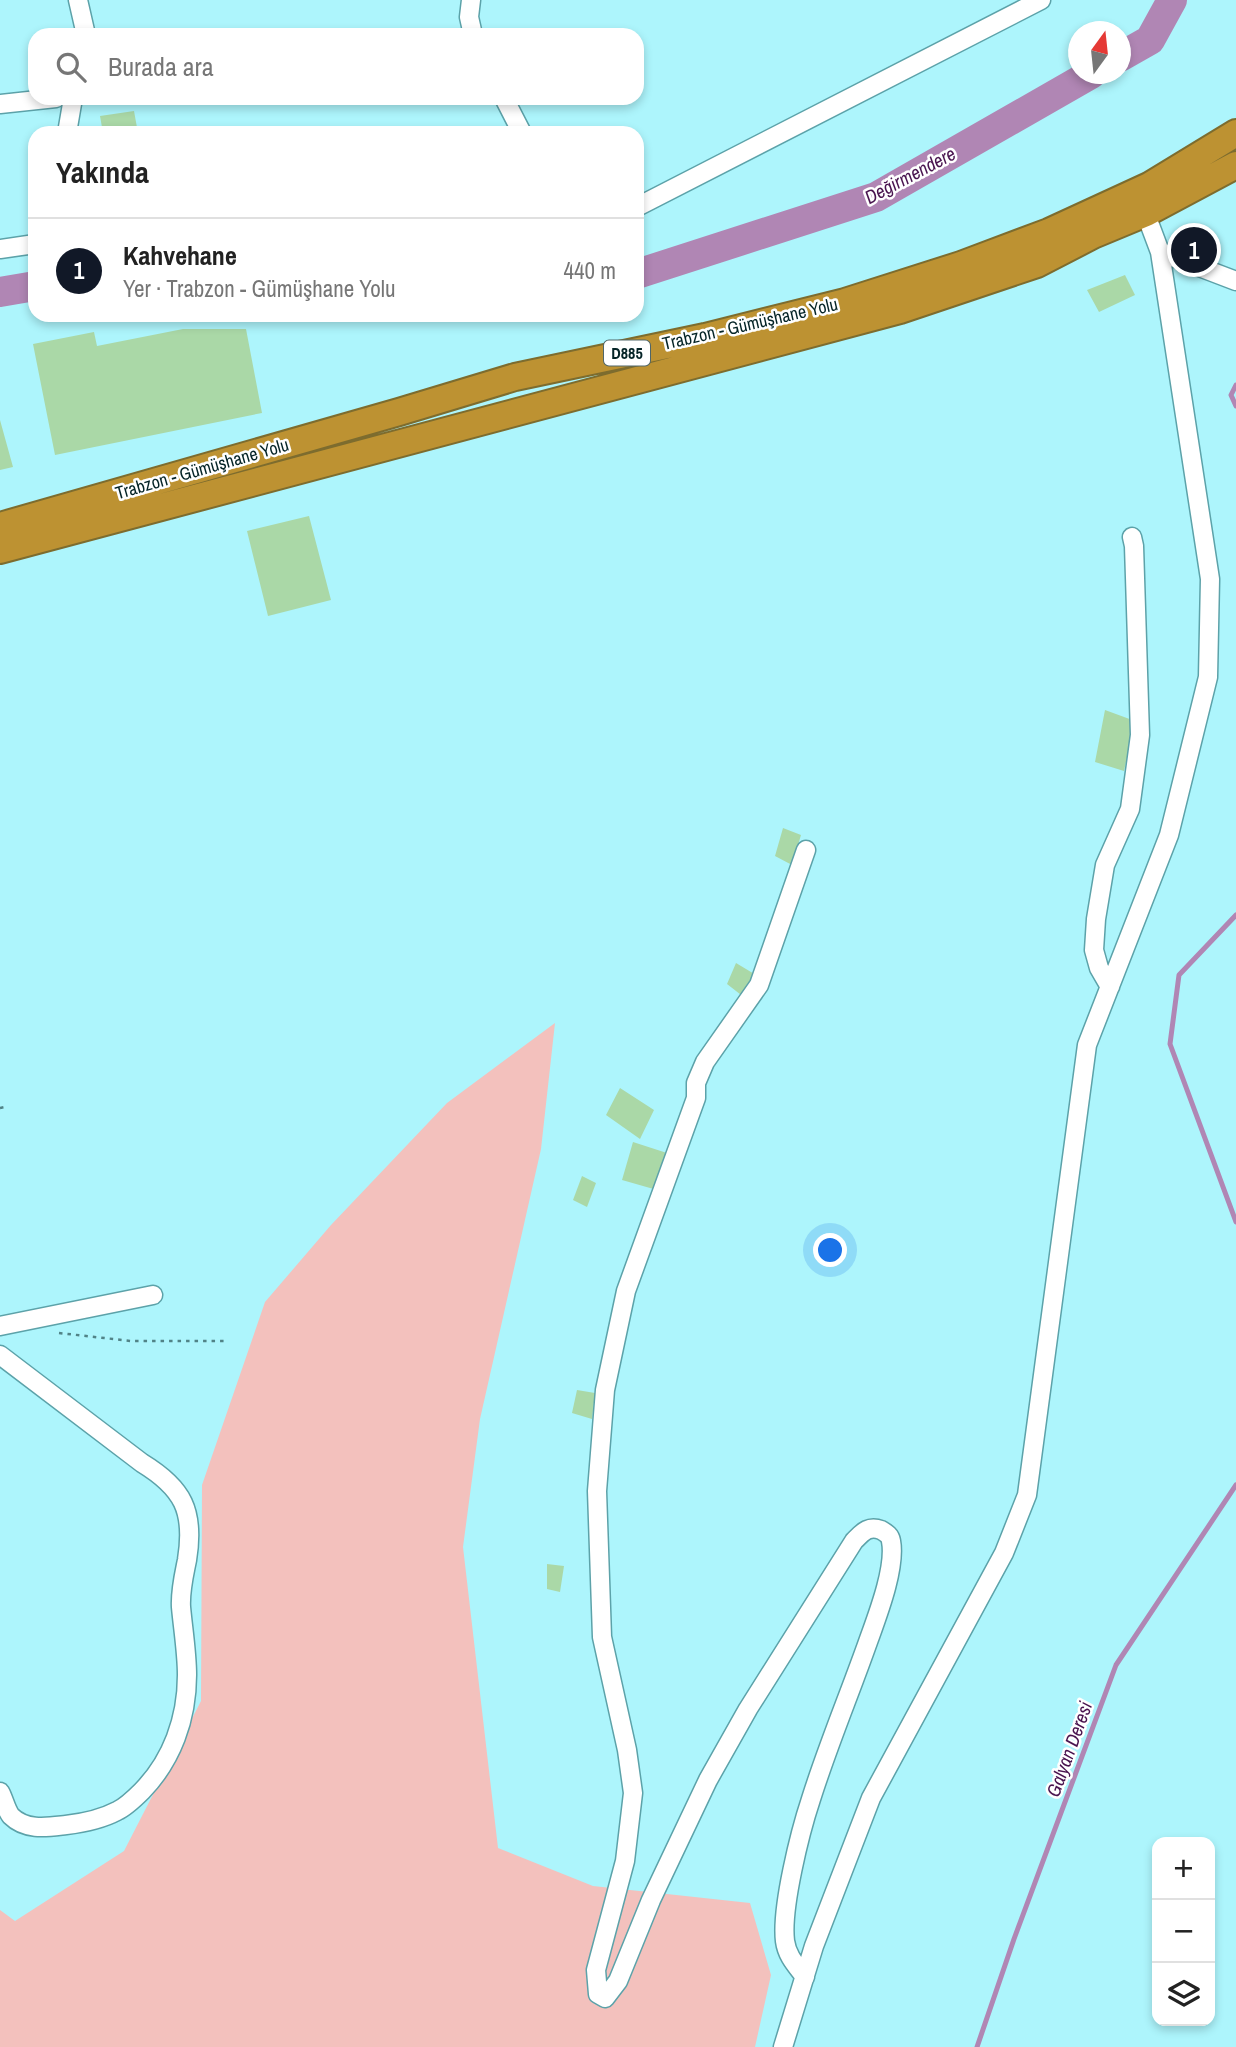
<!DOCTYPE html>
<html lang="tr">
<meta charset="utf-8">
<style>
:root{--surface:#fff;--page:#f6f6f6;--text:#222;--muted:#767676;--line:#e0e0e0;--accent:#111827}
body{margin:0;font-family:"Archivo Narrow",sans-serif;background:var(--page);color:var(--text)}
.controls{position:absolute;right:21px;bottom:21px;display:grid;overflow:hidden;border-radius:14px;box-shadow:0 4px 10px #0003}
.controls button{width:63px;height:63px;display:grid;place-items:center;padding:0;border:0;border-bottom:2px solid var(--line);background:var(--surface);color:var(--text);font:35px sans-serif}
.compass{position:absolute;left:1068px;top:21px;width:63px;height:63px;border-radius:50%;background:var(--surface);box-shadow:0 4px 10px #0003;rotate:15deg}
.you{position:absolute;left:831px;top:1251px;width:24px;height:24px;margin:-18px;border:5px solid #fff;border-radius:50%;background:#1a73e8;box-shadow:0 0 0 10px #1a73e833}
.badge{display:grid;place-items:center;width:46px;height:46px;border-radius:50%;background:var(--accent);color:#fff;font-size:23px;font-weight:700}
.pin{position:absolute;translate:-50% -50%;border:4px solid #fff;box-shadow:0 2px 7px #0006}
.list{margin:0;padding:0;list-style:none}
h2{display:flex;justify-content:space-between;align-items:center;height:91px;margin:0;padding:0 28px;font-size:30px}
h2 small{font-size:23px;font-weight:400;color:var(--muted)}
.list li{display:grid;grid-template-columns:46px 1fr auto;gap:21px;align-items:center;box-sizing:border-box;height:105px;padding:0 28px;border-top:2px solid var(--line)}
.list b{display:block;font-size:26px;white-space:nowrap}
.list p{margin:0;font-size:23px;white-space:nowrap;color:var(--muted)}
.list em{font-size:23px;font-style:normal;color:var(--muted)}
.icon{flex:none;width:38px;height:38px;fill:none;stroke:currentColor;stroke-width:2;stroke-linecap:round;stroke-linejoin:round}
.map{position:relative;flex:none;width:1236px;height:2047px;overflow:hidden}
.search{position:absolute;background:var(--surface);box-shadow:0 4px 10px #0003;left:28px;top:28px;width:616px;height:77px;display:flex;align-items:center;gap:18px;box-sizing:border-box;padding:0 24px;border-radius:21px;color:var(--muted);font-size:26px}
.panel{position:absolute;background:var(--surface);box-shadow:0 4px 10px #0003;left:28px;top:126px;width:616px;height:196px;border-radius:21px}
.map>svg:first-child{display:block}
</style>
<div class="map">
<svg width="1236" height="2047" viewBox="0 0 1236 2047">
<rect width="100%" height="100%" fill="#adf5fc"/>
<!-- green -->
<path fill="#f3c1bd" d="M555 1023 541 1149 480 1419 463 1547 498 1848 593 1886 750 1903 771 1975 755 2047H0V1910L15 1921 124 1851 201 1701 202 1485 265 1302 331 1225 447 1103Z"/>
<g fill="none" stroke-linecap="round" stroke-linejoin="round">
<!-- stream -->
<path stroke="#b086b4" stroke-width="5" d="M1236 385 1231 395 1236 406
M1236 915 1179 975 1170 1044 1236 1222
M977 2047 1014 1939 1116 1665 1236 1485"/>
<!-- river -->
<path stroke="#b086b4" stroke-width="30" d="M1120 57 1150 40 1172 0
M637 274 876 197 1091 74
M0 292 35 286"/>
</g>
<!-- building -->
<path fill="#aad8a7" d="M134 111 138 133H103L100 116Z
M1197 232 1212 256 1197 265 1183 259 1176 244Z
M1125 275 1135 295 1099 312 1087 290Z
M183 329H246L262 413 55 455 33 344 94 332 97 346Z
M0 420 13 467 0 470Z
M309 516 331 600 268 616 247 531Z
M1105 710 1135 721 1124 771 1095 762Z
M783 828 801 835 792 865 775 856Z
M736 963 756 975 745 998 727 984Z
M620 1088 654 1110 640 1139 606 1115Z
M633 1142 670 1154 657 1190 622 1180Z
M582 1176 596 1183 587 1207 573 1200Z
M577 1390 595 1393 592 1419 572 1413Z
M547 1564 564 1566 560 1592 547 1589Z"/>
<g fill="none" stroke-linecap="round" stroke-linejoin="round">
<defs>
<path id="minor" d="M78 0 86 35
M471 0 469 17 473 35
M504 98 522 133
M0 104 56 98
M67 133 73 98
M637 207 1041 0
M0 249 35 244
M1160 252 1236 281
M1110 987 1099 968 1094 950 1096 919 1105 865 1130 809 1140 735 1134 546 1132 537
M0 1326 153 1295
M0 1355 142 1463C183 1488 195 1511 187 1560 184 1575 180 1591 181 1607 183 1629 187 1653 187 1675 187 1719 172 1760 142 1791 135 1798 126 1807 117 1811 102 1819 83 1823 66 1825 48 1827 26 1831 11 1816 6 1810 4 1799 0 1792
M805 1977C796 1965 787 1956 785 1941 781 1908 800 1832 811 1799 828 1745 850 1693 869 1639 878 1614 896 1567 891 1541 890 1535 886 1533 881 1530 868 1525 862 1533 854 1541L748 1709 708 1780 651 1900 618 1981 605 1998 598 1994 596 1970 625 1861 633 1793 627 1750 602 1637 597 1491 605 1390 626 1291 696 1098V1083L705 1062 759 985 806 850
M783 2047 814 1946 871 1798 1004 1553 1027 1495 1087 1045 1169 835 1208 677 1210 579 1160 252 1142 204"/>
<path id="highway" d="M0 526 399 412 515 377 705 337 845 302 961 265 1049 232 1149 186 1236 133
M0 550 900 310 1037 264 1093 235 1146 213 1236 165"/>
</defs>
<!-- minor casing -->
<use href="#minor" stroke="#5ca2a9" stroke-width="21"/>
<!-- highway casing -->
<use href="#highway" stroke="#7d6c2e" stroke-width="30"/>
<!-- path -->
<path stroke="#518387" stroke-width="2.5" stroke-dasharray="3.5 5" stroke-linecap="butt" d="M0 1108 5 1107
M59 1333 131 1341H224"/>
<!-- minor -->
<use href="#minor" stroke="#fff" stroke-width="18"/>
<!-- highway -->
<use href="#highway" stroke="#bd9232" stroke-width="26"/>
</g>
<g text-anchor="middle" stroke-width="5" stroke-linejoin="round" paint-order="stroke">
<!-- shield labels -->
<rect fill="#fff" stroke="#506668" stroke-width="2" x="604" y="340.5" width="46" height="25" rx="5"/>
<g font-size="16" font-weight="bold" fill="#052427">
<text x="627" y="359">D885</text>
</g>
<!-- street labels -->
<g font-size="18" fill="#052427" stroke="#fff">
<text transform="translate(750 324) rotate(-13)" y="6">Trabzon - Gümüşhane Yolu</text>
<text transform="translate(202 469) rotate(-16)" y="6">Trabzon - Gümüşhane Yolu</text>
</g>
<!-- water labels -->
<g font-size="19" font-style="italic" fill="#49144f" stroke="#fff">
<text transform="translate(910 175) rotate(-28)" y="7">Değirmendere</text>
<text transform="translate(1069 1749) rotate(-70)" y="7">Galyan Deresi</text>
</g>
</g>
</svg>
<div class="controls">
<button>+</button>
<button>−</button>
<button><svg class="icon" aria-label="layers" viewBox="0 0 24 24"><path d="M12 4l9 5-9 5-9-5zM3 14l9 5 9-5"/></svg></button>
</div>
<svg class="compass" viewBox="-18 -18 36 36"><path d="M0-13l5 13h-10z" fill="#e53935"/><path d="M0 13l5-13h-10z" fill="#767676"/></svg>
<div class="you"></div>
<div class="pin badge" style="left:1194px;top:250px">1</div>
<div class="search"><svg class="icon" aria-label="search" viewBox="0 0 24 24"><circle cx="10" cy="10" r="6"/><path d="M15 15l6 6"/></svg>Burada ara</div>
<section class="panel">
<h2>Yakında<small></small></h2>
<ul class="list">
<li><span class="badge">1</span><div><b>Kahvehane</b><p>Yer · Trabzon - Gümüşhane Yolu</p></div><em>440 m</em></li>
</ul>
</section>
</div>
